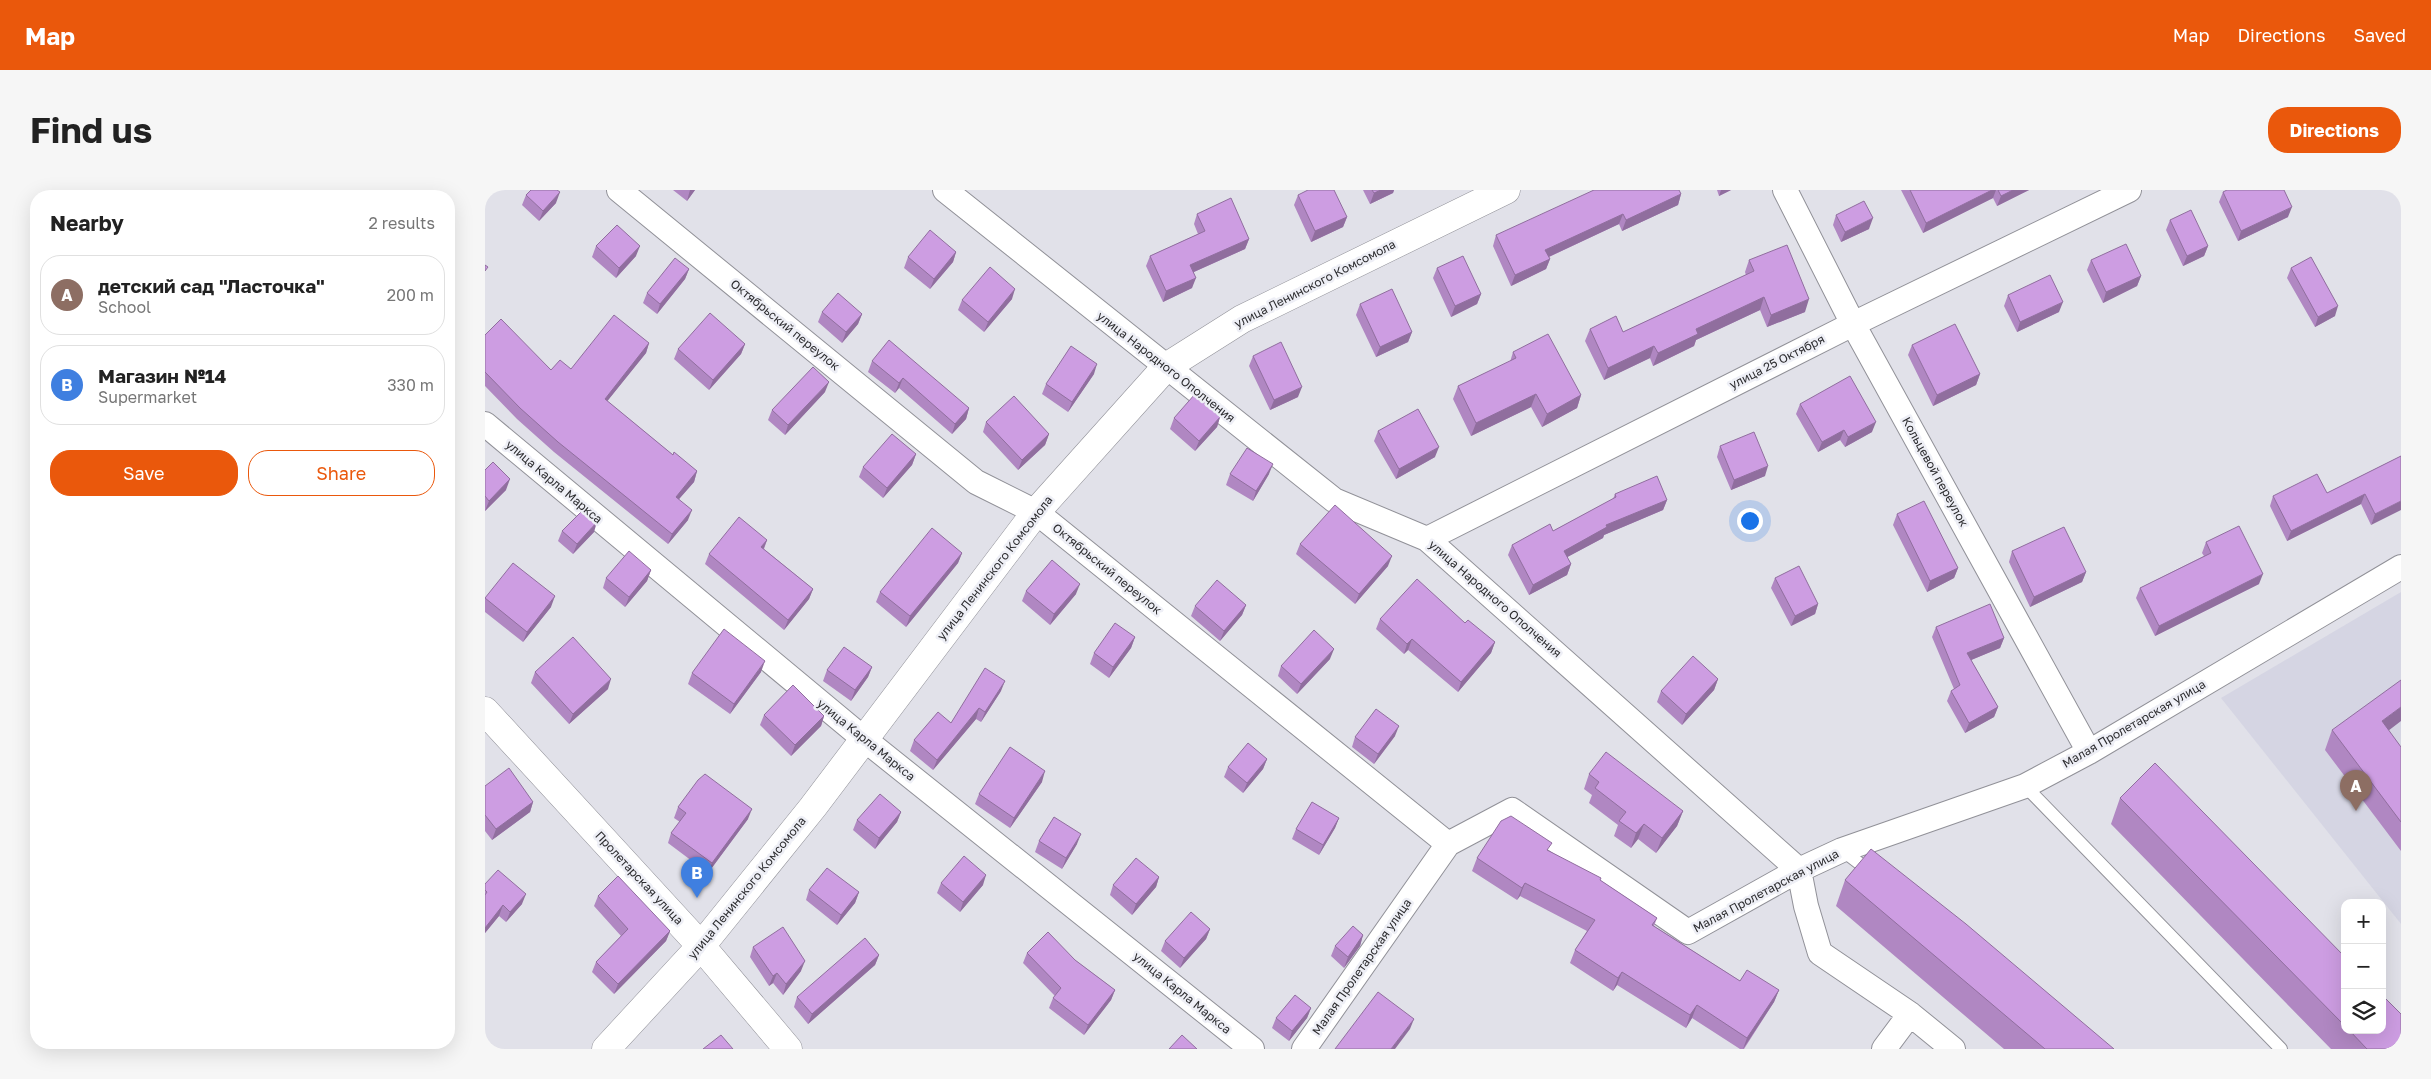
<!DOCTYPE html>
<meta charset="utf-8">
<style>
:root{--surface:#fff;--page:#f6f6f6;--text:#222;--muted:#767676;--line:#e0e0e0;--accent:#ea580c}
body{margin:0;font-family:"Golos Text",sans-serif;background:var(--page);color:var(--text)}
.controls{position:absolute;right:15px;bottom:15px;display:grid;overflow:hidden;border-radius:10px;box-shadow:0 5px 20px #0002}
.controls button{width:45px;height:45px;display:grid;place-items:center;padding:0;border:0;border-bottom:1px solid var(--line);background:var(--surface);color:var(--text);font:25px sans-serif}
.you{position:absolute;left:1264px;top:330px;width:18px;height:18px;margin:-12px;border:4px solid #fff;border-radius:50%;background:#1a73e8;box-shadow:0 0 0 8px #1a73e833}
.badge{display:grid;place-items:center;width:32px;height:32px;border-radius:50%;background:var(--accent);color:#fff;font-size:16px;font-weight:700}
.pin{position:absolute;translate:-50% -41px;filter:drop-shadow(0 1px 2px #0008)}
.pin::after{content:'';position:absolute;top:26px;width:18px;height:15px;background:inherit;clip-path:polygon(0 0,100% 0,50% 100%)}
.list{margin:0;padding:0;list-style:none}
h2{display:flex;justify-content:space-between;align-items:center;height:65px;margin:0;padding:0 20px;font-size:21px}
h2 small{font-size:16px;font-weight:400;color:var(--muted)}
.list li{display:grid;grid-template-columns:32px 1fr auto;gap:15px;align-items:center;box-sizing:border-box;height:80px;margin:0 10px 10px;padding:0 10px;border:1px solid var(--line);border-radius:20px}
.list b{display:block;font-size:19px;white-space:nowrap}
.list p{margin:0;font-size:16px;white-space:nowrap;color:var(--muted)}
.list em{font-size:16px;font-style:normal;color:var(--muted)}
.actions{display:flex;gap:10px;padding:15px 20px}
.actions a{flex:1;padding:11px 0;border:1px solid var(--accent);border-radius:20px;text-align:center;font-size:18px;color:var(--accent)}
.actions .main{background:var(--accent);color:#fff}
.icon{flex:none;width:28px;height:28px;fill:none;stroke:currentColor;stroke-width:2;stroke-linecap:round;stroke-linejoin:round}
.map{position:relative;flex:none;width:1916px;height:859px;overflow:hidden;border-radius:20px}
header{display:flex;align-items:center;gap:30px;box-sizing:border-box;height:70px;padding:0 25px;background:var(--accent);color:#fff}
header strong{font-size:24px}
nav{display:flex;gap:28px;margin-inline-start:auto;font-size:18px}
.intro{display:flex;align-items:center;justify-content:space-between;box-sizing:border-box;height:120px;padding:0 30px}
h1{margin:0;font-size:35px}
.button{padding:12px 22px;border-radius:20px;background:var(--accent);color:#fff;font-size:18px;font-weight:700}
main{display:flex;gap:30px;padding:0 30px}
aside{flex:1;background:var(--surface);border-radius:20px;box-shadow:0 5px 20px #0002}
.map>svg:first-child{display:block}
</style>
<header>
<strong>Map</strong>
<nav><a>Map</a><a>Directions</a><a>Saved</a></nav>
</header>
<div class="intro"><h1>Find us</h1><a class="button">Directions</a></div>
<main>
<aside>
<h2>Nearby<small>2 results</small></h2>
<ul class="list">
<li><span class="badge" style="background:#8d6e63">A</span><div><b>детский сад &quot;Ласточка&quot;</b><p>School</p></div><em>200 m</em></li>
<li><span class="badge" style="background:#3f7fe0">B</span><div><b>Магазин №14</b><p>Supermarket</p></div><em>330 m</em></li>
</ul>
<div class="actions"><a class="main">Save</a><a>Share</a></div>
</aside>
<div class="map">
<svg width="1916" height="859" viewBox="0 0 1916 859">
<rect width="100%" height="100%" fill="#e1e1e9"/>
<!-- built -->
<path fill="#d5d5e3" d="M1916 402V734L1736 508Z"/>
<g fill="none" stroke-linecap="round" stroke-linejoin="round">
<defs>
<path id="service" d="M1540 596 1796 859
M1357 660 1387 683"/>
<path id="minor" d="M134 0 491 292 551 322 963 654
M460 0 849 310 942 349 1314 680 1321 716 1335 763 1425 824 1468 859
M1300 0 1368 134 1604 562
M0 234 379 549 767 859
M942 349 1368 134 1644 0
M819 859 963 654 1027 620 1203 742 1314 680 1357 660 1540 596 1604 562 1916 377
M1399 859 1425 824"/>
<path id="tertiary" d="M0 521 216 756"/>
<path id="secondary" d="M216 756 303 859
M121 859 216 756 328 617 551 322 681 177 757 129 1021 0"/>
</defs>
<!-- service casing -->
<use href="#service" stroke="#919198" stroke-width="14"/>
<!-- minor casing -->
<use href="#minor" stroke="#919198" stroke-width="26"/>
<!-- tertiary casing -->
<use href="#tertiary" stroke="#919198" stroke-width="29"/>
<!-- secondary casing -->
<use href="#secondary" stroke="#919198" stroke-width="29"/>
<!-- service -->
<use href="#service" stroke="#fff" stroke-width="12"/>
<!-- minor -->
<use href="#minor" stroke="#fff" stroke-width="24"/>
<!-- tertiary -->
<use href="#tertiary" stroke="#fff" stroke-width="28"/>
<!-- secondary -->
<use href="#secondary" stroke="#fff" stroke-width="28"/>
</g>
<!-- wall -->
<path fill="#b087c2" d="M188 0H210L202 11Z
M878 0H909L908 3 885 14Z
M1232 0H1246L1234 6Z
M1416 0H1544L1512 16 1508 8 1438 43Z
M1738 2 1803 27 1753 51 1734 12Z
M1196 4 1193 15 1137 41 1134 34 1064 67 1065 69 1061 79 1026 96 1008 56 1011 45Z
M41 5 71 13 54 31 37 15Z
M813 5 862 27 858 37 826 52 809 15Z
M712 24 764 49 760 59 709 82 707 98 678 112 661 76 665 66 713 44 709 34Z
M1351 25 1384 39 1356 52 1348 35Z
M1685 30 1723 56 1719 66 1698 76 1681 40Z
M111 56 151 66 131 88 107 67Z
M471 62 468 72 445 99 419 78 423 67Z
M1264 70 1320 122 1282 137 1275 120 1211 150 1209 156 1168 176 1165 168 1119 190 1100 151 1105 139 1138 142 1261 85 1260 82Z
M1606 70 1656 86 1652 96 1618 113 1602 80Z
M952 78 996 104 992 114 966 127 948 88Z
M1806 78 1850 126 1830 137 1802 88Z
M204 79 200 89 172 124 158 113 162 103Z
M1523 105 1574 122 1532 142 1519 116Z
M527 109 499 142 473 120 477 110Z
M875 114 927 142 923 152 891 167 871 125Z
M337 122 377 124 373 134 357 153 333 132Z
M0 145 66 180 86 179 164 153 161 163 122 211 188 265 212 281 209 292 194 309 203 330 183 354 69 262 32 229 0 196Z
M260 154 256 164 224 200 189 169 193 159Z
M1427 155 1495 184 1491 195 1448 216 1423 165Z
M1028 162 1096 205 1092 218 1057 237 1046 217 986 246 968 209 973 196 1025 172Z
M768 166 813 207 785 220 764 176Z
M387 171 484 218 481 229 467 244 414 198 410 203 383 182Z
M609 184 583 222 557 204 561 194Z
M340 202 300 245 283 230 287 220Z
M1315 214 1387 242 1360 257 1355 250 1333 262 1311 224Z
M735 227 732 237 710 261 685 239 689 228Z
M501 232 564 244 560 255 533 280 498 242Z
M893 241 950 267 911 289 889 251Z
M1235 256 1280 286 1246 300 1232 267Z
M431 264 427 275 398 308 374 287 378 277Z
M1916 266 1886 335 1876 314 1802 351 1785 316 1788 306 1842 303Z
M0 280 21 300 0 321Z
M745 284H784L768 311 741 295Z
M1130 304 1182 310 1178 320 1119 345 1118 348 1082 367 1086 374 1082 385 1044 405 1023 365 1027 355 1068 341 1128 309Z
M1412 324 1473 378 1469 388 1442 402 1408 335Z
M77 341 109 342 88 364 73 351Z
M282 350 279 359 328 399 324 409 299 440 220 374 224 364Z
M1721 352 1774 394 1670 446 1651 408 1655 398 1719 366 1717 363Z
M815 354 903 376 870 414 811 364Z
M1527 361 1601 382 1597 392 1545 417 1524 372Z
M477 363 473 373 421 437 391 412 395 402Z
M166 380 162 391 140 417 118 398 121 388Z
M1290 388 1333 414 1330 424 1306 436 1286 398Z
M541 401 591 404 565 435 537 411Z
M0 408 66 417 38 452 0 422Z
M761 415 757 425 735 451 706 426 710 416Z
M895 429 980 433 1010 452 1006 463 973 502 923 460 919 464 891 439Z
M1451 437 1519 448 1515 458 1486 470 1513 517 1509 527 1480 543 1462 511 1466 501 1469 499 1447 447Z
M650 447 646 458 624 488 605 474 609 463Z
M845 469 812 504 793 486 796 476Z
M387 477 383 487 366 511 338 491 342 480Z
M50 482 123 499 84 534 46 493Z
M276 482 245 524 203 494 207 483Z
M1233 489 1229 500 1197 535 1172 512 1176 501Z
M516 501 496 532 491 529 448 580 425 561 429 550 466 533Z
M279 525 339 526 336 536 306 566 275 535Z
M1847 540H1903L1916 557V661L1840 560Z
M910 546 889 574 867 557 870 547Z
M782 569 778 579 758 603 739 587 743 577Z
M1104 584 1198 621 1192 636 1171 663 1153 649 1146 658 1129 646 1133 635 1104 613 1107 605 1099 599Z
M557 592 525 638 490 614 494 604Z
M0 596 48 612 45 622 7 650 0 641Z
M1635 608 1860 767V840H1897L1916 859H1846L1626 634Z
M193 617 263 629 223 683 183 653 186 643 195 632 189 628Z
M416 622 412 632 390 659 368 640 372 630Z
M854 628 850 638 834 665 807 649 811 639Z
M554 651 592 654 577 679 550 662Z
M1064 661 1115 690 1172 728 1169 736 1255 791 1294 800 1289 812 1259 859H1255L1207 828 1201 838 1132 795 1128 801 1085 773 1090 760 1102 741 1035 706 1032 710 987 681 992 668Z
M674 687 671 697 647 725 625 705 628 695Z
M1360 690 1629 859H1519L1351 716Z
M456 693 498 695 475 722 452 703Z
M0 694 37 714 21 732 14 726 0 743Z
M324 700 374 702 370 713 352 735 321 710Z
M113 706 185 741 181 751 129 804 107 782 111 772 136 746 109 716Z
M725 739 721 749 695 778 676 761 680 751Z
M878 745 875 756 859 778 846 766 850 756Z
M268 757 316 781 298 805 288 793 284 796 265 767Z
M542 763 590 770 630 800 626 810 599 845 564 818 568 808 570 806 538 773Z
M394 765 390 775 323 834 309 817 312 807Z
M826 818 822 828 804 851 787 838 791 828Z"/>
<!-- shaded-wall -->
<path fill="#906e9e" d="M205 0H210L202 11Z
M896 0H909L908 3 885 14 889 3Z
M1236 0H1246L1234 6Z
M1507 0H1511L1508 8 1438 43 1441 33Z
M1528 0H1544L1512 16 1516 6Z
M75 2 71 13 54 31 58 21Z
M1196 4 1193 15 1137 41 1141 30Z
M1807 17 1803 27 1753 51 1756 41Z
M1138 24 1134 34 1057 70 1060 60Z
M862 27 858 37 826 52 830 41Z
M1388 28 1384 39 1356 52 1360 42Z
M764 49 760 59 702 85 705 75Z
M155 56 151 66 131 88 134 78Z
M1723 56 1719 66 1698 76 1702 66Z
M471 62 468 72 445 99 449 89Z
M1065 69 1061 79 1026 96 1030 85Z
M204 79 200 89 172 124 175 114Z
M1656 86 1652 96 1618 113 1621 102Z
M711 88 707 98 678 112 681 101Z
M530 99 527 109 499 142 503 132Z
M996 104 992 114 966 127 970 116Z
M1279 107 1275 120 1211 150 1209 156 1168 176 1173 163 1211 139Z
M1324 109 1320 122 1282 137 1286 125Z
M1578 112 1574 122 1532 142 1535 132Z
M1853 116 1850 126 1830 137 1833 127Z
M377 124 373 134 357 153 361 142Z
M927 142 923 152 891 167 895 157Z
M164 153 161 163 116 219 120 209Z
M260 154 256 164 224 200 228 190Z
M1169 156 1165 168 1119 190 1123 178Z
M612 174 609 184 583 222 587 212Z
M1495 184 1491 195 1448 216 1452 205Z
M418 188 414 198 410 203 414 193Z
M344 192 340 202 300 245 303 235Z
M817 197 813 207 785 220 789 210Z
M1051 204 1046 217 986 246 991 233Z
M1096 205 1092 218 1057 237 1062 224Z
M484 218 481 229 467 244 470 234Z
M735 227 732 237 710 261 714 251Z
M1391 232 1387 242 1360 257 1363 247Z
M1359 240 1355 250 1333 262 1337 252Z
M564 244 560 255 533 280 537 270Z
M954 257 950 267 911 289 914 279Z
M431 264 427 275 398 308 402 298Z
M788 274 784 284 768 311 771 301Z
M1283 276 1280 286 1246 300 1249 290Z
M212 281 209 292 187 317 191 307Z
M25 289 21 300 0 321 4 311Z
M1880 304 1876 314 1802 351 1806 341Z
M1182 310 1178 320 1119 345 1118 348 1075 371 1079 361 1121 335Z
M1916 311V320L1886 335 1890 324Z
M207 320 203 330 183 354 187 344Z
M112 332 109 342 88 364 92 354Z
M282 350 278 360 276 357Z
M477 363 473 373 421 437 425 426Z
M907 366 903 376 870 414 874 404Z
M1086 374 1082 385 1044 405 1048 395Z
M1473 378 1469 388 1442 402 1445 391Z
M166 380 162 391 140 417 144 407Z
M1601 382 1597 392 1545 417 1549 407Z
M1778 384 1774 394 1670 446 1674 436Z
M595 394 591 404 565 435 569 424Z
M328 399 324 409 299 440 303 430Z
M70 406 66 417 38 452 42 442Z
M1333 414 1330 424 1306 436 1310 426Z
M761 415 757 425 735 451 739 441Z
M650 447 646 458 624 488 628 477Z
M1519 448 1515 458 1479 473 1482 463Z
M927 449 923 460 919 464 922 454Z
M1010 452 1006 463 973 502 976 492Z
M849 459 845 469 812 504 816 494Z
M280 471 276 482 245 524 249 514Z
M387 477 383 487 366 511 370 500Z
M126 489 123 499 84 534 88 524Z
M1233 489 1229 500 1197 535 1201 524Z
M520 491 516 501 496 532 500 522Z
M1513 517 1509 527 1480 543 1484 533Z
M1916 517V531L1890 551 1897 531Z
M494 518 491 529 448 580 452 570Z
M339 526 336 536 306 566 310 555Z
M914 536 910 546 889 574 893 564Z
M782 569 778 579 758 603 762 593Z
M560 581 557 592 525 638 529 628Z
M48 612 45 622 7 650 11 639Z
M267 619 263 629 223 683 227 673Z
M1198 621 1192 636 1171 663 1177 648Z
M416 622 412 632 390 659 394 648Z
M854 628 850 638 834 665 838 655Z
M1159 634 1153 649 1146 658 1151 643Z
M596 644 592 654 577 679 581 668Z
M501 685 498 695 475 722 478 712Z
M674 687 671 697 647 725 651 714Z
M1040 693 1035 706 1032 710 1037 698Z
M374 702 370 713 352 735 356 725Z
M41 704 37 714 21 732 25 722Z
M18 715 14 726 0 743V738Z
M725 739 721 749 695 778 699 768Z
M185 741 181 751 129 804 133 794Z
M878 745 875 756 859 778 863 767Z
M394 765 390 775 323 834 327 824Z
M320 771 316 781 298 805 301 794Z
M1137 782 1132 795 1128 801 1133 788Z
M292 783 288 793 284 796 288 786Z
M630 800 626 810 599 845 603 835Z
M1294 800 1289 812 1258 859 1262 848Z
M1212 815 1207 828 1201 838 1205 825Z
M826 818 822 828 804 851 807 841Z
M929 829 925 839 910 859H906Z"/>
<!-- building -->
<path fill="#cd9de2" stroke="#906e9e" d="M46 0H72L75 2 58 21 41 5Z
M823 0H849L862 27 830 41 813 5Z
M887 0H896L889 3Z
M1109 0H1194L1196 4 1141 30 1138 24 1060 60 1065 69 1030 85 1011 45Z
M1425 0H1507L1441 33Z
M1513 0H1528L1516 6Z
M1742 0H1799L1807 17 1756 41 1738 2Z
M746 8 764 49 705 75 711 88 681 101 665 66 720 41 712 24Z
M1379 11 1388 28 1360 42 1351 25Z
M1706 20 1723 56 1702 66 1685 30Z
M132 35 155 56 134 78 111 56Z
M445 40 471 62 449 89 423 67Z
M1641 54 1656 86 1621 102 1606 70Z
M1302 55 1324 109 1286 125 1279 107 1211 139 1213 144 1173 163 1169 156 1123 178 1105 139 1131 126 1138 142 1269 81 1264 70Z
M978 66 996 104 970 116 952 78Z
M1826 67 1853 116 1833 127 1806 78Z
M190 68 204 79 175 114 162 103Z
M0 75 3 77 0 81Z
M505 77 530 99 503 132 477 110Z
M1565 85 1578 112 1535 132 1523 105Z
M907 99 927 142 895 157 875 114Z
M353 103 377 124 361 142 337 122Z
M225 123 260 154 228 190 193 159Z
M129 125 164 153 120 209 188 265 189 262 212 281 191 307 207 320 187 344 73 252 35 218 0 182V145L16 129 66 180 75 170 86 179Z
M1470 134 1495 184 1452 205 1427 155Z
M1063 144 1096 205 1062 224 1051 204 991 233 973 196 1031 168 1028 162Z
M404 150 484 218 470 234 418 188 414 193 387 171Z
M796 152 817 197 789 210 768 166Z
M586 156 612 174 587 212 561 194Z
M328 177 344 192 303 235 287 220Z
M1365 186 1391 232 1363 247 1359 240 1337 252 1315 214Z
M710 204 735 227 714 251 689 228Z
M529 206 564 244 537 270 501 232Z
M933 219 954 257 914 279 893 241Z
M1269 242 1283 276 1249 290 1235 256Z
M407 244 431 264 402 298 378 277Z
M762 258 788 274 771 301 745 284Z
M1916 266V311L1890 324 1880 304 1806 341 1788 306 1832 284 1842 303Z
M8 272 25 289 4 311 0 306V280Z
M1172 286 1182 310 1121 335 1122 337 1079 361 1086 374 1048 395 1027 355 1065 334 1068 341 1131 307 1130 304Z
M1439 311 1473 378 1445 391 1412 324Z
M850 315 907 366 874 404 815 354Z
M98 320 112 332 92 354 77 341Z
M254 327 282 350 276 357 328 399 303 430 224 364Z
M1754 336 1778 384 1674 436 1655 398 1726 363 1721 352Z
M1579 337 1601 382 1549 407 1527 361Z
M447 338 477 363 425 426 395 402Z
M144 361 166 380 144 407 121 388Z
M567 370 595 394 569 424 541 401Z
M28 373 70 406 42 442 0 408Z
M1314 376 1333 414 1310 426 1290 388Z
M932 389 980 433 983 430 1010 452 976 492 927 449 922 454 895 429Z
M732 390 761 415 739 441 710 416Z
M1505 414 1519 448 1482 463 1513 517 1484 533 1466 501 1475 495 1451 437Z
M630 433 650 447 628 477 609 463Z
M239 439 280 471 249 514 207 483Z
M829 440 849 459 816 494 796 476Z
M88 447 126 489 88 524 50 482Z
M359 457 387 477 370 500 342 480Z
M1208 466 1233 489 1201 524 1176 501Z
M500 478 520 491 500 522 494 518 452 570 429 550 453 522 466 533Z
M1916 490V517L1897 531 1916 557V632L1847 540Z
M308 495 339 526 310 555 279 525Z
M891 519 914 536 893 564 870 547Z
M763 553 782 569 762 593 743 577Z
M525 557 560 581 529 628 494 604Z
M1121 562 1198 621 1177 648 1159 634 1151 643 1134 631 1141 622 1110 598 1114 592 1104 584Z
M1670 573 1860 767V836L1635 608Z
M24 578 48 612 11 639 0 625V596Z
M220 584 267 619 227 673 186 643 201 623 193 617 213 590Z
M395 604 416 622 394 648 372 630Z
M827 612 854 628 838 655 811 639Z
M1026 626 1067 653 1062 660 1116 688 1115 690 1172 728 1167 735 1255 791 1262 780 1294 800 1262 848 1212 815 1205 825 1137 782 1133 788 1090 760 1110 730 1040 693 1037 698 992 668 1016 631Z
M569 627 596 644 581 668 554 651Z
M1386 659 1481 734 1629 859H1560L1360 690Z
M479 666 501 685 478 712 456 693Z
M651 668 674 687 651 714 628 695Z
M342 678 374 702 356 725 324 700Z
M13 680 41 704 25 722 18 715 0 738V705L2 702 0 700V694Z
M133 686 185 741 133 794 111 772 143 739 113 706Z
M706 722 725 739 699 768 680 751Z
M868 736 878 745 863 767 850 756Z
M298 737 320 771 301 794 292 783 288 786 268 757Z
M563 742 590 770 630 800 603 835 568 808 576 798 542 763Z
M380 748 394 765 327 824 312 807Z
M893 802 929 829 906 859H850Z
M810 805 826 818 807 841 791 828Z
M1897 805 1916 824V859H1882L1864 840H1897Z
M236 845 248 859H218Z
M697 845 712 859H684Z"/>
<g text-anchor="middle" stroke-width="5" stroke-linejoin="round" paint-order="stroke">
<!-- street labels -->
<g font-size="12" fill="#2c2c2f" stroke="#eeeff6">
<text transform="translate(830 94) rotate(-27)" y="4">улица Ленинского Комсомола</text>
<text transform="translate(300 135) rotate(39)" y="4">Октябрьский переулок</text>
<text transform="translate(1292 172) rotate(-27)" y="4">улица 25 Октября</text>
<text transform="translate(681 177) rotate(38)" y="4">улица Народного Ополчения</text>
<text transform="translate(1450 282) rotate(61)" y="4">Кольцевой переулок</text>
<text transform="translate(69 292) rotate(40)" y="4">улица Карла Маркса</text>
<text transform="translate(510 378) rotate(-52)" y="4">улица Ленинского Комсомола</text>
<text transform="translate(622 379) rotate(39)" y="4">Октябрьский переулок</text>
<text transform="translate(1010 409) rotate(41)" y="4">улица Народного Ополчения</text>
<text transform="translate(1649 534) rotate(-30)" y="4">Малая Пролетарская улица</text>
<text transform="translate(381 550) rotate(39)" y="4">улица Карла Маркса</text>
<text transform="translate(154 688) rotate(47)" y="4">Пролетарская улица</text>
<text transform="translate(262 698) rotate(-51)" y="4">улица Ленинского Комсомола</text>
<text transform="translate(1281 701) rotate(-28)" y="4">Малая Пролетарская улица</text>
<text transform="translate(877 777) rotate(-55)" y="4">Малая Пролетарская улица</text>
<text transform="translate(697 803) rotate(39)" y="4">улица Карла Маркса</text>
</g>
</g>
</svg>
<div class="controls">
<button>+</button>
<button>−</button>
<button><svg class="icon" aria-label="layers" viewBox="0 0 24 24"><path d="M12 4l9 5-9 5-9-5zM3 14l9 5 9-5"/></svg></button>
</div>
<div class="you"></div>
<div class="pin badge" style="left:1871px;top:621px;background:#8d6e63">A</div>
<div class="pin badge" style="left:212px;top:708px;background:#3f7fe0">B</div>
</div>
</main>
